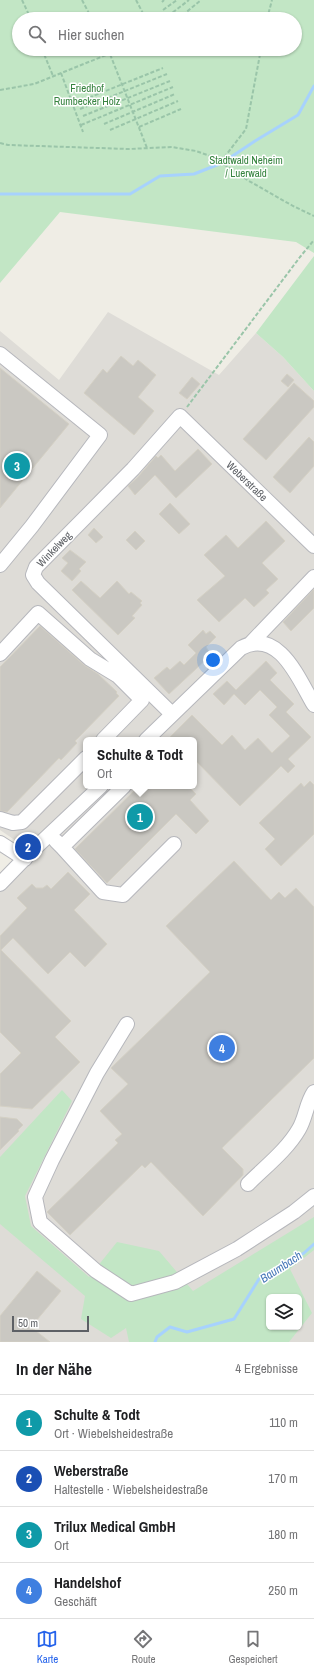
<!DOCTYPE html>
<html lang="de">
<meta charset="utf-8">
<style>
:root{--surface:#fff;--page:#f2f2f2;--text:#202124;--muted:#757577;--line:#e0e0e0;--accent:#2563eb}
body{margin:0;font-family:"Archivo Narrow",sans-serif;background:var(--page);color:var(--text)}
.controls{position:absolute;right:12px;bottom:12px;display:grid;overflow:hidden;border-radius:6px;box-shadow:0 1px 3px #0004}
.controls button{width:36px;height:36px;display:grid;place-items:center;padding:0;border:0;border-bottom:1px solid var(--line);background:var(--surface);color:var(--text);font:20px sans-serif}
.scale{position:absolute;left:12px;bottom:10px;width:77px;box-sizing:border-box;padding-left:4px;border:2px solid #5d6065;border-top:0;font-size:11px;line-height:14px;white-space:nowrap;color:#5d6065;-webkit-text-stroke:3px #fff;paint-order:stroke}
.you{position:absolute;left:213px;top:660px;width:14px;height:14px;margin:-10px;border:3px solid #fff;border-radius:50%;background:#1a73e8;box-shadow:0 0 0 6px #1a73e833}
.badge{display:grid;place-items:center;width:26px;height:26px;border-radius:50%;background:var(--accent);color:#fff;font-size:13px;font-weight:700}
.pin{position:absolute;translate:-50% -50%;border:2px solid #fff;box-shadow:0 1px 4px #0006}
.popup{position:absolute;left:83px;top:737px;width:114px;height:52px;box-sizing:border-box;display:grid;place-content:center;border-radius:6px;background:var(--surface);filter:drop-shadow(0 1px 3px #0005);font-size:13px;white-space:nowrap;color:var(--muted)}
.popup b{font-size:15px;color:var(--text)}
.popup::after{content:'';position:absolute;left:50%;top:100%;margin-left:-8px;border:8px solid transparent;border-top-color:var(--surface)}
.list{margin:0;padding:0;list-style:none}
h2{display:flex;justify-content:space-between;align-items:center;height:52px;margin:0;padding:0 16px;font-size:17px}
h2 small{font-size:13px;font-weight:400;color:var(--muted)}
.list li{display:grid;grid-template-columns:26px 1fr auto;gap:12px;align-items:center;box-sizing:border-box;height:56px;padding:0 16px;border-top:1px solid var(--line)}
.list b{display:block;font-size:15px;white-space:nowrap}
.list p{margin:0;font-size:13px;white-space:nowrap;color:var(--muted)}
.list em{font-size:13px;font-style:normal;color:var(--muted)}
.icon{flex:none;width:22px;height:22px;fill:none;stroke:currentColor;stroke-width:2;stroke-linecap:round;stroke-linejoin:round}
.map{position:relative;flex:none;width:314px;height:1342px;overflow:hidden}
.search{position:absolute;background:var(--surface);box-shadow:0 1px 3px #0004;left:12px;right:12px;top:12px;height:44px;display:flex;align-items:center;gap:10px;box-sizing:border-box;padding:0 14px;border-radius:22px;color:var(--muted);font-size:15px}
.sheet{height:276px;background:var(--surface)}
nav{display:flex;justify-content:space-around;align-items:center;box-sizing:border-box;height:56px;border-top:1px solid var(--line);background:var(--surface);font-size:11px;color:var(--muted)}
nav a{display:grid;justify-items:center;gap:2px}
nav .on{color:var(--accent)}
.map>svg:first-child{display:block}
</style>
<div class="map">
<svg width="314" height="1342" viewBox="0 0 314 1342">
<rect width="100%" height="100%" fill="#efede5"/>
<!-- industrial -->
<path fill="#dedcd7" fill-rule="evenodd" d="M108 312 219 375 256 333 283 357 314 391V1342H0V891L34 857 25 847 0 830V331L59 380ZM86 740H194V786H86ZM269 1297H299V1327H269Z"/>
<!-- green -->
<path fill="#c2e6c5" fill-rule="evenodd" d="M0 0H314V253L296 242 60 212 0 283ZM19 19H295V49H19Z
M314 256V391L283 357 256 333Z
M62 1090 72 1101 25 1196 31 1226 89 1277 117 1242 159 1251 193 1291 314 1217V1250L290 1269 312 1313 289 1342H129L126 1328 111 1338 81 1319 85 1296 0 1224V1157ZM269 1297H299V1327H269Z"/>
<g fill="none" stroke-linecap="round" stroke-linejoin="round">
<!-- stream -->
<path stroke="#a7d2fd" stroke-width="3" d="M0 194H130L160 176 194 174 222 163 255 141 298 115 314 86
M155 1342 157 1337 170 1327 187 1332 234 1319 259 1279 304 1253 314 1244"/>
</g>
<!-- building -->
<path fill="#cac8c2" stroke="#d4d0c4" d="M121 356 133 366 138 360 156 375 138 397 154 411 134 435 84 393 103 369 107 373Z
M0 368 69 424 0 508Z
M287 374 294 380 288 387 281 381Z
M192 377 200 384 187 399 179 393Z
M294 383 314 401V407L266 460 243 439Z
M309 437 314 442V466L290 493 273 477Z
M198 449 212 464 176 498 155 475 135 495 128 486 137 478 156 456 158 458 161 455 175 471Z
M170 503 190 524 179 534 159 514Z
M266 521 285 541 262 563 278 579 266 590 269 593 254 607 245 598 219 622 197 600 225 576 204 555 226 535 238 548Z
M94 528 103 537 96 543 88 535Z
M135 531 145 541 136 550 126 540Z
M70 550 86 562 79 569 81 571 72 581 61 571 68 563 62 558Z
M81 581 100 598 117 581 129 594 131 592 142 601 140 603 142 605 132 616 135 618 118 635 72 590Z
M314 589V608L291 631 283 622Z
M40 626 84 665 98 674 117 692 116 693 119 696 75 741 77 743 61 760 59 758 7 812 0 811V667Z
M203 630 206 634 210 631 216 637 206 647 211 655 169 694 154 678 167 667 170 670 180 661 184 665 196 653 188 645Z
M266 661 277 673 270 680 294 704 286 712 311 737 288 759 295 766 288 773 281 766 240 806 194 759V740H167L192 715 222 745 232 735 245 750 258 738 272 753 290 736 269 715 277 707 260 690 245 705 234 694 224 705 213 694 227 681 236 690Z
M310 781 314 785V834L281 866 265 849 275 839 259 823 301 783 304 787Z
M139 786H188L196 794 190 800 209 821 196 834 176 814 107 883 75 849Z
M234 861 271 900 279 892 285 898 296 888 314 907V1058L222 1148 243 1169V1175L203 1216 151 1162 145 1168 142 1165 70 1235 47 1212 118 1143 115 1140 122 1134 100 1111 128 1084 111 1068 210 972 166 926Z
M68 872 90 894 74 910 107 944 85 967 70 952 48 974 13 938 1 950 71 1021 55 1037 80 1062 32 1109 0 1106V1074L21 1053 0 1032V936L27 908 17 898 32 884 36 888H43L47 885 51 889Z
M0 1117 17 1119 23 1125 18 1130 19 1131 0 1150Z
M37 1271 61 1291 31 1327 50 1342H0V1316Z"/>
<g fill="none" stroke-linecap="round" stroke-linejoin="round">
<defs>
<path id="minor" d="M0 354 100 435 32 526 0 565
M250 644 314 577
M0 654 38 613 90 659 118 676 142 700 103 740
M172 714 38 583 33 575 36 567 133 469 180 416 314 546
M146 740 241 648C279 627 299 680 314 705
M0 819 13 823 22 822 86 758
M56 841 62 847 124 786
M0 843 25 859
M62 847 103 892 123 895 174 844
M0 884 32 851 101 786
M127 1024 97 1073 52 1160 35 1197 40 1222 96 1271 131 1294 175 1282 237 1249 294 1212 314 1196
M248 1184C265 1167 287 1150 299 1129 306 1117 306 1104 314 1092"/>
</defs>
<!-- minor casing -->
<use href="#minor" stroke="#b6b7bc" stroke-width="16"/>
<!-- path -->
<path stroke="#9ac5a9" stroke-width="2" stroke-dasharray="4 2" stroke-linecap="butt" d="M22 0 31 19
M82 0 92 19
M136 0 146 19
M162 2 164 0
M163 10 177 0
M168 16 189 0
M178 19 201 0
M267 19 272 0
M42 49 53 76
M108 49 147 148
M61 73 83 132
M0 90 34 84 121 49
M78 102 163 68
M80 109 167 74
M83 116 170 81
M104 124 175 94
M81 125 173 87
M139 127 181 109
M110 130 178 101
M0 143 8 145 129 149 172 147 196 151 213 157 249 181 293 206 314 216
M222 163 226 155 246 129 261 49
M187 407 300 257 314 240"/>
<!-- minor -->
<use href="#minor" stroke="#fff" stroke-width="14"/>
</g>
<g text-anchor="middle" stroke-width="3" stroke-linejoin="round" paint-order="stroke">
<!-- park labels -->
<g font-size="11" fill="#36833f" stroke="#fff">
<text x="87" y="92">Friedhof<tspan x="87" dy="13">Rumbecker Holz</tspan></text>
<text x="246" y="164">Stadtwald Neheim<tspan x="246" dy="13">/ Luerwald</tspan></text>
</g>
<!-- street labels -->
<g font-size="11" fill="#5d6065" stroke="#fff">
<text transform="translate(247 481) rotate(44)" y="4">Weberstraße</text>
<text transform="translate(54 549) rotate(-46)" y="4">Winkelweg</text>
</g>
<!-- water labels -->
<g font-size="12" font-style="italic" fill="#4677b8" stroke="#fff">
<text transform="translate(281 1267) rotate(-33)" y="4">Baumbach</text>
</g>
</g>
</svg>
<div class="controls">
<button><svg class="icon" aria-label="layers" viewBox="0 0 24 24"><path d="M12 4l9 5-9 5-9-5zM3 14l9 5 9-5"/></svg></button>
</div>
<div class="scale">50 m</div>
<div class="you"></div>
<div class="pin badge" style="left:140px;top:817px;background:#0f9aa8">1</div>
<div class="popup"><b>Schulte &amp; Todt</b>Ort</div>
<div class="pin badge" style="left:28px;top:847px;background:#1a4fb4">2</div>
<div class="pin badge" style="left:17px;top:466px;background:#0f9aa8">3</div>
<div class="pin badge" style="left:222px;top:1048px;background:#3f7fe0">4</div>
<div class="search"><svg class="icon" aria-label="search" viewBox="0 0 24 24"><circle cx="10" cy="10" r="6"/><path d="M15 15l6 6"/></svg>Hier suchen</div>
</div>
<section class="sheet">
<h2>In der Nähe<small>4 Ergebnisse</small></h2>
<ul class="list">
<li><span class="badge" style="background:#0f9aa8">1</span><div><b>Schulte &amp; Todt</b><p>Ort · Wiebelsheidestraße</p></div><em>110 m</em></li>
<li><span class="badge" style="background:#1a4fb4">2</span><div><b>Weberstraße</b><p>Haltestelle · Wiebelsheidestraße</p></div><em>170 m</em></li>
<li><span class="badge" style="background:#0f9aa8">3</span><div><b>Trilux Medical GmbH</b><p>Ort</p></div><em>180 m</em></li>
<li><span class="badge" style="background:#3f7fe0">4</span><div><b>Handelshof</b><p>Geschäft</p></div><em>250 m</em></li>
</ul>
</section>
<nav>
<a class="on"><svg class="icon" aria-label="map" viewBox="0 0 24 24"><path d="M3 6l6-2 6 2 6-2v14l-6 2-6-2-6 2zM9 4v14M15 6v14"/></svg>Karte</a>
<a><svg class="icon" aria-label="directions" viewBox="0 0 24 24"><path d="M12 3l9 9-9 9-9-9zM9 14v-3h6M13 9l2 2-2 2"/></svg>Route</a>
<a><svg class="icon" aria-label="saved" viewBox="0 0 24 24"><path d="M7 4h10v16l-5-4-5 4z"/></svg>Gespeichert</a>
</nav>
